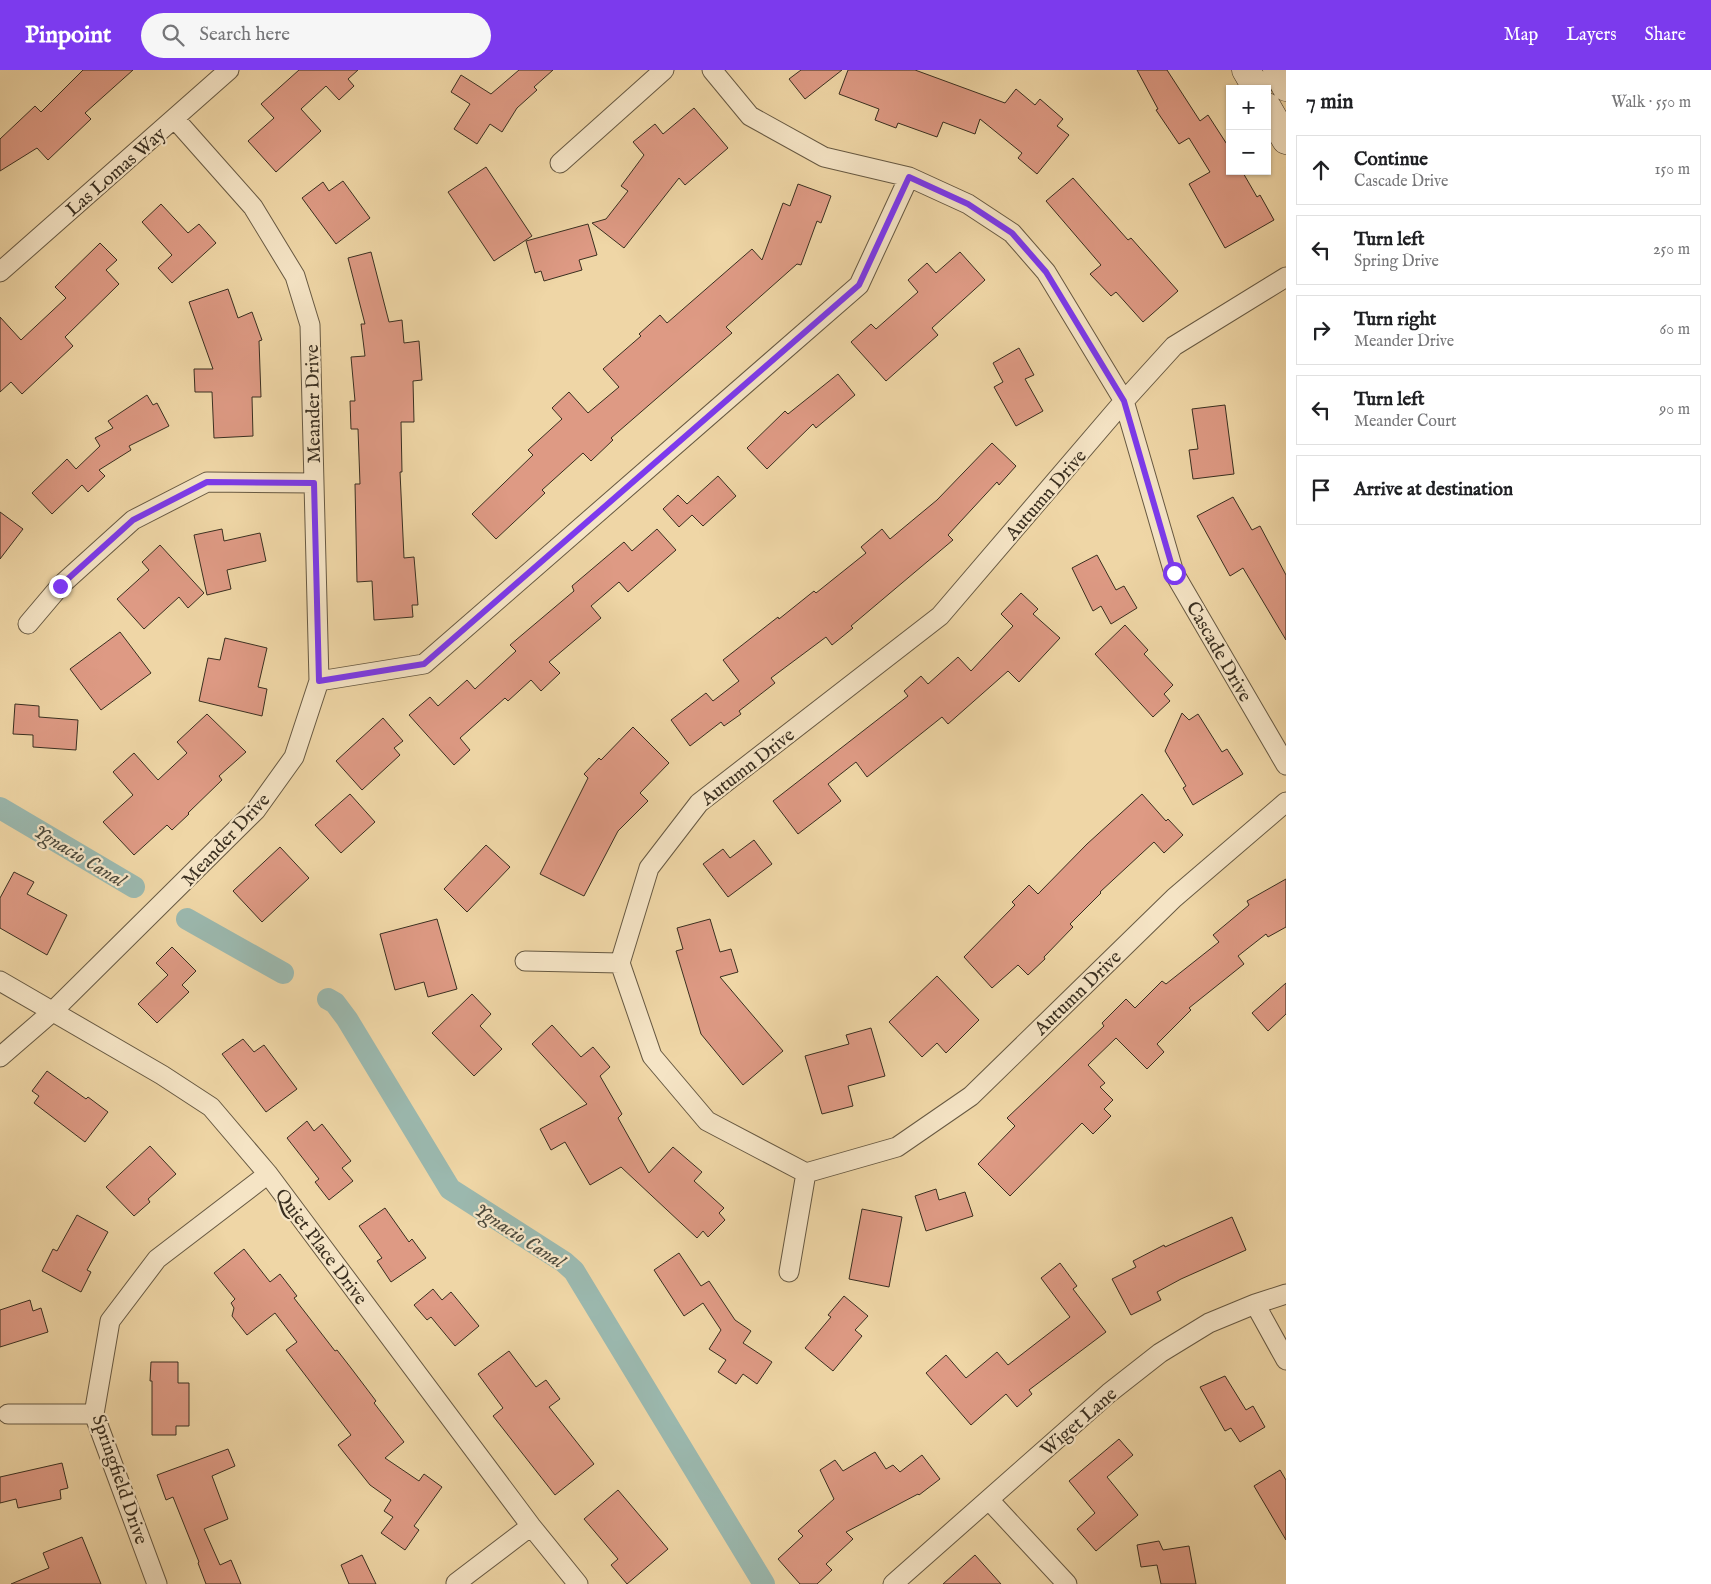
<!DOCTYPE html>
<meta charset="utf-8">
<style>
:root{--surface:#fff;--page:#f6f6f6;--text:#202124;--muted:#757577;--line:#e0e0e0;--accent:#7c3aed}
body{margin:0;font-family:"IM FELL English",serif;background:var(--page);color:var(--text)}
.controls{position:absolute;right:15px;top:15px;display:grid;overflow:hidden;border-radius:0px;box-shadow:0 1px 4px #0004}
.controls button{width:45px;height:45px;display:grid;place-items:center;padding:0;border:0;border-bottom:1px solid var(--line);background:var(--surface);color:var(--text);font:25px sans-serif}
.stop{position:absolute;width:15px;height:15px;margin:-11px;border:4px solid #7c3aed;border-radius:50%;background:#fff}
.stop.end{background:#7c3aed;border-color:#fff;box-shadow:0 1px 5px #0008}
.list{margin:0;padding:0;list-style:none}
h2{display:flex;justify-content:space-between;align-items:center;height:65px;margin:0;padding:0 20px;font-size:21px}
h2 small{font-size:16px;font-weight:400;color:var(--muted)}
.list li{display:grid;grid-template-columns:32px 1fr auto;gap:15px;align-items:center;box-sizing:border-box;height:70px;margin:0 10px 10px;padding:0 10px;border:1px solid var(--line);border-radius:0px}
.list b{display:block;font-size:19px;white-space:nowrap}
.list p{margin:0;font-size:16px;white-space:nowrap;color:var(--muted)}
.list em{font-size:16px;font-style:normal;color:var(--muted)}
.icon{flex:none;width:28px;height:28px;fill:none;stroke:currentColor;stroke-width:2;stroke-linecap:round;stroke-linejoin:round}
.map{position:relative;flex:none;width:1286px;height:1514px;overflow:hidden}
header{display:flex;align-items:center;gap:30px;box-sizing:border-box;height:70px;padding:0 25px;background:var(--accent);color:#fff}
header strong{font-size:24px}
nav{display:flex;gap:28px;margin-inline-start:auto;font-size:18px}
.search{width:350px;height:45px;background:var(--page);display:flex;align-items:center;gap:12px;box-sizing:border-box;padding:0 18px;border-radius:28px;color:var(--muted);font-size:19px}
main{display:flex}
aside{flex:1;background:var(--surface)}
.map>svg:first-child{display:block}
</style>
<header>
<strong>Pinpoint</strong>
<div class="search"><svg class="icon" aria-label="search" viewBox="0 0 24 24"><circle cx="10" cy="10" r="6"/><path d="M15 15l6 6"/></svg>Search here</div>
<nav><a>Map</a><a>Layers</a><a>Share</a></nav>
</header>
<main>
<div class="map">
<svg width="1286" height="1514" viewBox="0 0 1286 1514">
<rect width="100%" height="100%" fill="#efd6a6"/>
<filter id="stains"><feTurbulence type="fractalNoise" baseFrequency=".004" numOctaves="4"/><feColorMatrix values="0 0 0 0 .2 0 0 0 0 .09 0 0 0 0 .02 0 0 0 .5 -.17"/></filter>
<radialGradient id="worn" r=".72"><stop offset=".6" stop-color="#630" stop-opacity="0"/><stop offset="1" stop-color="#630" stop-opacity=".3"/></radialGradient>
<g fill="none" stroke-linecap="round" stroke-linejoin="round">
<!-- canal -->
<path stroke="#9bb8ae" stroke-width="22" d="M0 738 134 817
M187 849 283 903
M328 929 335 933 347 949 450 1119 564 1192 574 1201 764 1514"/>
</g>
<!-- building -->
<path fill="#de9a84" stroke="#3a2f20" d="M83 0H133L85 43 91 49 48 90 37 78 0 101V69L35 36 41 42Z
M299 0H358L348 9 354 16 339 30 326 16 301 39 321 61 276 102 248 71 274 48 261 34Z
M519 0H553L534 17 537 20 517 38 502 62 490 54 477 74 454 59 470 34 451 22 461 5 491 24Z
M801 0H842L805 29 789 9Z
M848 0H915L1005 33 1016 19 1035 35 1040 29 1063 49 1057 56 1069 65 1037 104 1018 88 1022 83 980 49 975 64 943 52 937 67 898 53 896 58 875 50 879 39 839 24Z
M1137 0H1167L1200 51 1208 45 1230 79V101H1242L1257 127 1260 125 1274 150 1225 178 1189 114 1210 102 1189 68 1179 74 1156 40 1158 39Z
M694 38 728 78 685 115 679 108 624 178 592 153 606 149 628 121 621 116 644 85 633 72 655 54 663 64Z
M486 97 532 166 494 191 448 122Z
M1073 108 1128 170 1131 168 1178 221 1143 252 1116 222 1111 226 1090 204 1101 195 1046 131Z
M343 111 370 148 336 174 302 128 323 112 329 121Z
M798 114 831 126 821 153 817 151 801 195 797 194 726 257 732 263 611 368 613 370 591 391 583 383 542 420 545 423 496 469 472 444 533 385 528 380 562 349 552 338 569 322 588 343 619 317 603 299 641 266 639 264 660 245 667 253 752 179 762 190 783 133 790 136Z
M161 134 188 163 199 154 216 173 172 213 158 198 172 185 142 152Z
M588 154 597 185 579 190 582 200 544 211 541 201 535 203 526 171Z
M100 173 117 190 106 200 119 214 65 267 73 276 22 324 11 312 0 322V247L21 270 66 228 55 217Z
M371 182 389 252 402 250 404 273 419 271 422 310 413 311 414 352H401L402 402H400L404 488 414 487 418 535H412L413 547 374 550 372 511 357 512 355 414H360L358 359H351L350 331H355L351 287 365 286 361 254H365L348 188Z
M960 182 985 210 932 258 938 265 886 311 851 272 871 254 876 259 918 222 908 210 927 193 936 203Z
M228 219 238 248 252 242 262 270 259 271 261 327H252L253 366 214 368 212 322H195L194 299H213L189 232Z
M1019 278 1034 305 1025 309 1043 341 1016 356 994 317 1003 312 993 293Z
M838 304 855 325 816 358 813 354 767 399 747 378 785 341 788 344Z
M147 325 153 335 157 333 169 356 129 376 131 380 99 400 105 406 88 422 82 415 52 444 32 423 67 389 76 399 100 376 95 368 113 358 108 351Z
M1225 335 1234 404 1193 409 1189 380 1198 379 1192 339Z
M992 373 1016 396 999 415 997 412 948 465 953 470 851 556 853 558 832 575 826 567 771 608 775 613 739 641 741 644 724 656 721 652 690 676 671 650 706 623 713 631 739 611 723 590 778 547 779 549 814 521 816 523 866 483 861 477 882 459 890 469 937 430Z
M718 406 736 426 703 456 692 445 679 457 663 439 678 425 687 434Z
M1233 427 1252 460 1260 456 1286 505V570L1243 498 1230 506 1197 446Z
M0 442 23 459 0 489Z
M222 459 224 471 260 463 266 491 227 500 231 519 207 525 194 465Z
M657 459 676 480 628 522 619 512 591 536 601 548 549 592 560 603 541 621 531 610 508 631 505 628 460 668 470 680 454 695 409 645 430 627 438 636 467 610 475 619 516 581 510 575 574 521 572 516 624 472 632 481Z
M160 475 204 523 188 538 179 527 144 559 117 529 149 500 142 492Z
M1097 485 1116 520 1124 516 1137 538 1111 554 1101 536 1093 541 1072 498Z
M1021 523 1038 539 1033 544 1060 568 1019 612 1008 601 948 654 942 647 867 707 856 692 828 714 841 731 798 764 773 731 908 626 904 621 921 606 928 614 958 587 971 601 1013 556 1001 544Z
M1125 555 1148 580 1144 584 1173 615 1164 624 1170 631 1153 647 1095 584Z
M120 562 151 603 101 640 70 599Z
M225 568 267 578 258 617 267 619 262 646 199 631 208 588 220 590Z
M15 634 39 636V647L78 650 76 680 33 677V665L13 664Z
M1182 643 1189 650 1198 644 1222 682 1227 679 1243 704 1193 735 1183 718 1186 716 1165 681Z
M207 644 246 682 219 706 222 710 188 743 189 744 172 760 167 755 134 785 103 752 133 725 113 702 134 683 158 710 187 683 177 672Z
M383 648 403 671 394 678 400 685 362 720 336 691Z
M633 657 669 693 640 723 648 731 618 761 584 826 540 804 588 708 584 704 599 688 601 690Z
M350 724 375 752 341 783 315 755Z
M1142 724 1166 751 1168 749 1183 765 1164 783 1154 772 1100 822 1101 823 1070 854 1073 857 1044 887 1045 889 1028 905 1018 895 992 918 964 887 1015 835 1012 832 1029 815 1038 824 1087 774Z
M754 770 772 794 728 827 703 794 723 779 730 788Z
M486 775 510 797 467 842 444 819Z
M280 777 309 808 262 852 233 821Z
M14 802 34 812 27 824 67 845 47 885 0 858V828Z
M1286 809V857L1268 867 1266 864 1238 886 1244 894 1189 938 1191 940 1157 974 1164 982 1147 999 1116 968 1088 995 1105 1013 1100 1017 1113 1030 1104 1039 1111 1046 1093 1064 1082 1053 1010 1126 978 1094 1015 1056 1007 1048 1104 956 1102 953 1126 929 1135 938 1162 911 1166 914 1219 872 1213 865 1249 835 1247 831Z
M437 849 457 919 428 927 424 912 395 920 380 864Z
M710 849 720 882 731 879 738 902 720 907 783 981 743 1015 701 964 676 881 683 879 677 858Z
M172 877 196 901 182 915 189 922 157 953 138 934 168 905 156 893Z
M937 906 979 950 946 983 937 973 922 987 889 952Z
M1286 913V944L1268 961 1252 943Z
M472 924 491 944 480 956 502 979 474 1006 432 963Z
M552 955 581 987 593 977 610 997 600 1006 622 1044 618 1048 649 1103 673 1077 702 1102 694 1111 724 1138 719 1143 725 1150 708 1167 703 1161 697 1168 621 1097 590 1115 565 1072 551 1080 540 1059 587 1034 532 974Z
M871 958 885 1006 848 1016 853 1036 822 1044 805 986 849 974 846 965Z
M243 969 254 982 264 975 297 1019 266 1042 222 984Z
M47 1001 86 1029 88 1027 108 1042 85 1072 34 1033 39 1026 32 1021Z
M307 1051 314 1061 322 1054 351 1091 342 1098 353 1111 329 1130 315 1112 319 1109 287 1068Z
M150 1076 176 1104 148 1129 150 1132 134 1146 106 1117Z
M936 1119 939 1130 965 1122 973 1146 926 1161 915 1126Z
M385 1138 409 1172 412 1169 426 1188 391 1212 377 1191 382 1188 359 1156Z
M862 1139 902 1147 889 1217 849 1209Z
M77 1145 108 1162 87 1200 91 1202 81 1222 42 1201 53 1179 57 1181Z
M1232 1147 1246 1180 1181 1209 1157 1222 1161 1230 1131 1245 1112 1209 1136 1197 1133 1191 1164 1175 1165 1177Z
M244 1179 270 1212 280 1204 297 1226 294 1228 335 1281 337 1280 351 1298 376 1331 374 1333 404 1372 385 1388 419 1411 424 1404 442 1417 414 1456 419 1460 405 1480 381 1463 393 1447 384 1441 391 1430 370 1415 338 1375 351 1365 286 1280 297 1272 275 1243 247 1265 232 1246 234 1238 231 1233 235 1229 214 1203Z
M679 1183 701 1216 709 1211 735 1250 751 1261 743 1273 772 1292 757 1314 743 1304 736 1314 718 1302 726 1290 709 1279 721 1260 703 1233 684 1246 654 1200Z
M1060 1193 1077 1216 1073 1219 1106 1262 1029 1320 1032 1324 1017 1337 1006 1324 971 1355 926 1303 946 1285 966 1308 997 1282 1008 1295 1070 1247 1041 1208Z
M433 1219 442 1230 451 1222 479 1256 455 1276 431 1247 427 1250 414 1235Z
M844 1226 868 1246 855 1260 862 1266 833 1301 805 1278 831 1247 828 1245Z
M30 1230 33 1241 41 1238 48 1262 0 1277V1240Z
M509 1281 536 1317 546 1310 560 1329 549 1337 594 1394 555 1425 493 1346 503 1338 478 1304Z
M151 1292H178V1313H189V1356H176V1365H152V1311H150Z
M1225 1306 1246 1340 1253 1336 1265 1357 1240 1372 1231 1358 1225 1361 1200 1317Z
M1119 1369 1133 1385 1107 1407 1138 1445 1096 1481 1077 1459 1095 1443 1069 1411Z
M228 1379 235 1396 212 1406 228 1449 204 1459 220 1495 231 1490 241 1514H206L198 1493 199 1492 173 1427 166 1430 157 1405Z
M875 1382 886 1399 893 1395 900 1402 922 1385 940 1409 919 1425 918 1424 846 1462 853 1469 826 1494 832 1500 817 1514H800L778 1489 803 1466 798 1461 834 1429 820 1400 835 1390 843 1401Z
M62 1393 68 1418 60 1420 61 1429 18 1438 16 1429 0 1433V1407Z
M1280 1400 1286 1410V1470L1254 1416Z
M618 1420 668 1479 627 1514 611 1495 618 1489 584 1449Z
M82 1467 101 1514H11L49 1498 43 1483Z
M1159 1471 1163 1480 1189 1476 1196 1514H1161L1157 1495 1141 1497 1137 1475Z
M362 1485 376 1514H349L341 1495Z
M975 1485 1001 1514H943Z"/>
<g fill="none" stroke-linecap="round" stroke-linejoin="round">
<defs>
<path id="street" d="M712 0 750 46 824 87 909 107 968 134 1012 163 1046 202 1124 331 1174 503 1286 695
M560 93 664 0
M0 202 229 0
M1286 207 1174 276 1124 331 940 546 699 733 649 798 620 893 652 986 707 1051 806 1103 897 1077 971 1026 1174 828 1286 732
M28 554 61 515 133 450 207 412 313 413
M319 611 424 594 859 215 909 107
M525 891 620 893
M0 911 162 1005 211 1037 268 1104 531 1456 578 1514
M0 987 52 942 256 740 294 687 319 611 310 255 295 206 253 137 175 49
M789 1202 806 1103
M1255 1234 1286 1290
M8 1344H94
M989 1430 1067 1514
M456 1513 531 1456
M157 1514 94 1344 110 1251 157 1189 268 1104
M893 1514 1109 1323 1160 1283 1209 1253 1255 1234 1286 1224"/>
<path id="secondary" d="M1246 0 1257 19
M1277 0 1286 17
M1267 37 1286 70"/>
</defs>
<!-- street casing -->
<use href="#street" stroke="#675942" stroke-width="21"/>
<!-- secondary casing -->
<use href="#secondary" stroke="#3a2f20" stroke-width="29"/>
<!-- street -->
<use href="#street" stroke="#f5e4c5" stroke-width="19"/>
<!-- secondary -->
<use href="#secondary" stroke="#f5e4c5" stroke-width="28"/>
</g>
<g fill="none" stroke-linecap="round" stroke-linejoin="round">
<!-- route -->
<path stroke="#7c3aed" stroke-width="6" d="M60 516 133 450 207 412 314 413 319 611 424 594 859 215 909 107 968 134 1012 163 1046 202 1124 331 1174 503"/>
</g>
<g text-anchor="middle" stroke-width="4.5" stroke-linejoin="round" paint-order="stroke">
<!-- street labels -->
<g font-size="19" fill="#3a2f20" stroke="#f5e4c5">
<text transform="translate(115 101) rotate(-41)" y="7">Las Lomas Way</text>
<text transform="translate(312 334) rotate(-91)" y="7">Meander Drive</text>
<text transform="translate(1045 424) rotate(-49)" y="7">Autumn Drive</text>
<text transform="translate(1220 581) rotate(60)" y="7">Cascade Drive</text>
<text transform="translate(747 696) rotate(-38)" y="7">Autumn Drive</text>
<text transform="translate(225 769) rotate(-47)" y="7">Meander Drive</text>
<text transform="translate(1077 922) rotate(-44)" y="7">Autumn Drive</text>
<text transform="translate(322 1176) rotate(53)" y="7">Quiet Place Drive</text>
<text transform="translate(1078 1351) rotate(-41)" y="7">Wiget Lane</text>
<text transform="translate(121 1409) rotate(71)" y="7">Springfield Drive</text>
</g>
<!-- water labels -->
<g font-size="20" font-style="italic" fill="#4d4a3c" stroke="#f5e4c5">
<text transform="translate(80 785) rotate(31)" y="7">Ygnacio Canal</text>
<text transform="translate(520 1165) rotate(33)" y="7">Ygnacio Canal</text>
</g>
</g>
<rect width="100%" height="100%" filter="url(#stains)"/>
<rect width="100%" height="100%" fill="url(#worn)"/>
</svg>
<div class="controls">
<button>+</button>
<button>−</button>
</div>
<div class="stop" style="left:1174px;top:503px"></div>
<div class="stop end" style="left:60px;top:516px"></div>
</div>
<aside>
<h2>7 min<small>Walk · 550 m</small></h2>
<ul class="list">
<li><svg class="icon" aria-label="ahead" viewBox="0 0 24 24"><path d="M12 20V5M6 11l6-6 6 6"/></svg><div><b>Continue</b><p>Cascade Drive</p></div><em>150 m</em></li>
<li><svg class="icon" aria-label="left" viewBox="0 0 24 24"><path d="M17 20v-9H6M10 6l-5 5 5 5"/></svg><div><b>Turn left</b><p>Spring Drive</p></div><em>250 m</em></li>
<li><svg class="icon" aria-label="right" viewBox="0 0 24 24"><path d="M7 20v-9h11M14 6l5 5-5 5"/></svg><div><b>Turn right</b><p>Meander Drive</p></div><em>60 m</em></li>
<li><svg class="icon" aria-label="left" viewBox="0 0 24 24"><path d="M17 20v-9H6M10 6l-5 5 5 5"/></svg><div><b>Turn left</b><p>Meander Court</p></div><em>90 m</em></li>
<li><svg class="icon" aria-label="arrive" viewBox="0 0 24 24"><path d="M6 21V4h12l-3 4 3 4H6"/></svg><div><b>Arrive at destination</b></div></li>
</ul>
</aside>
</main>
